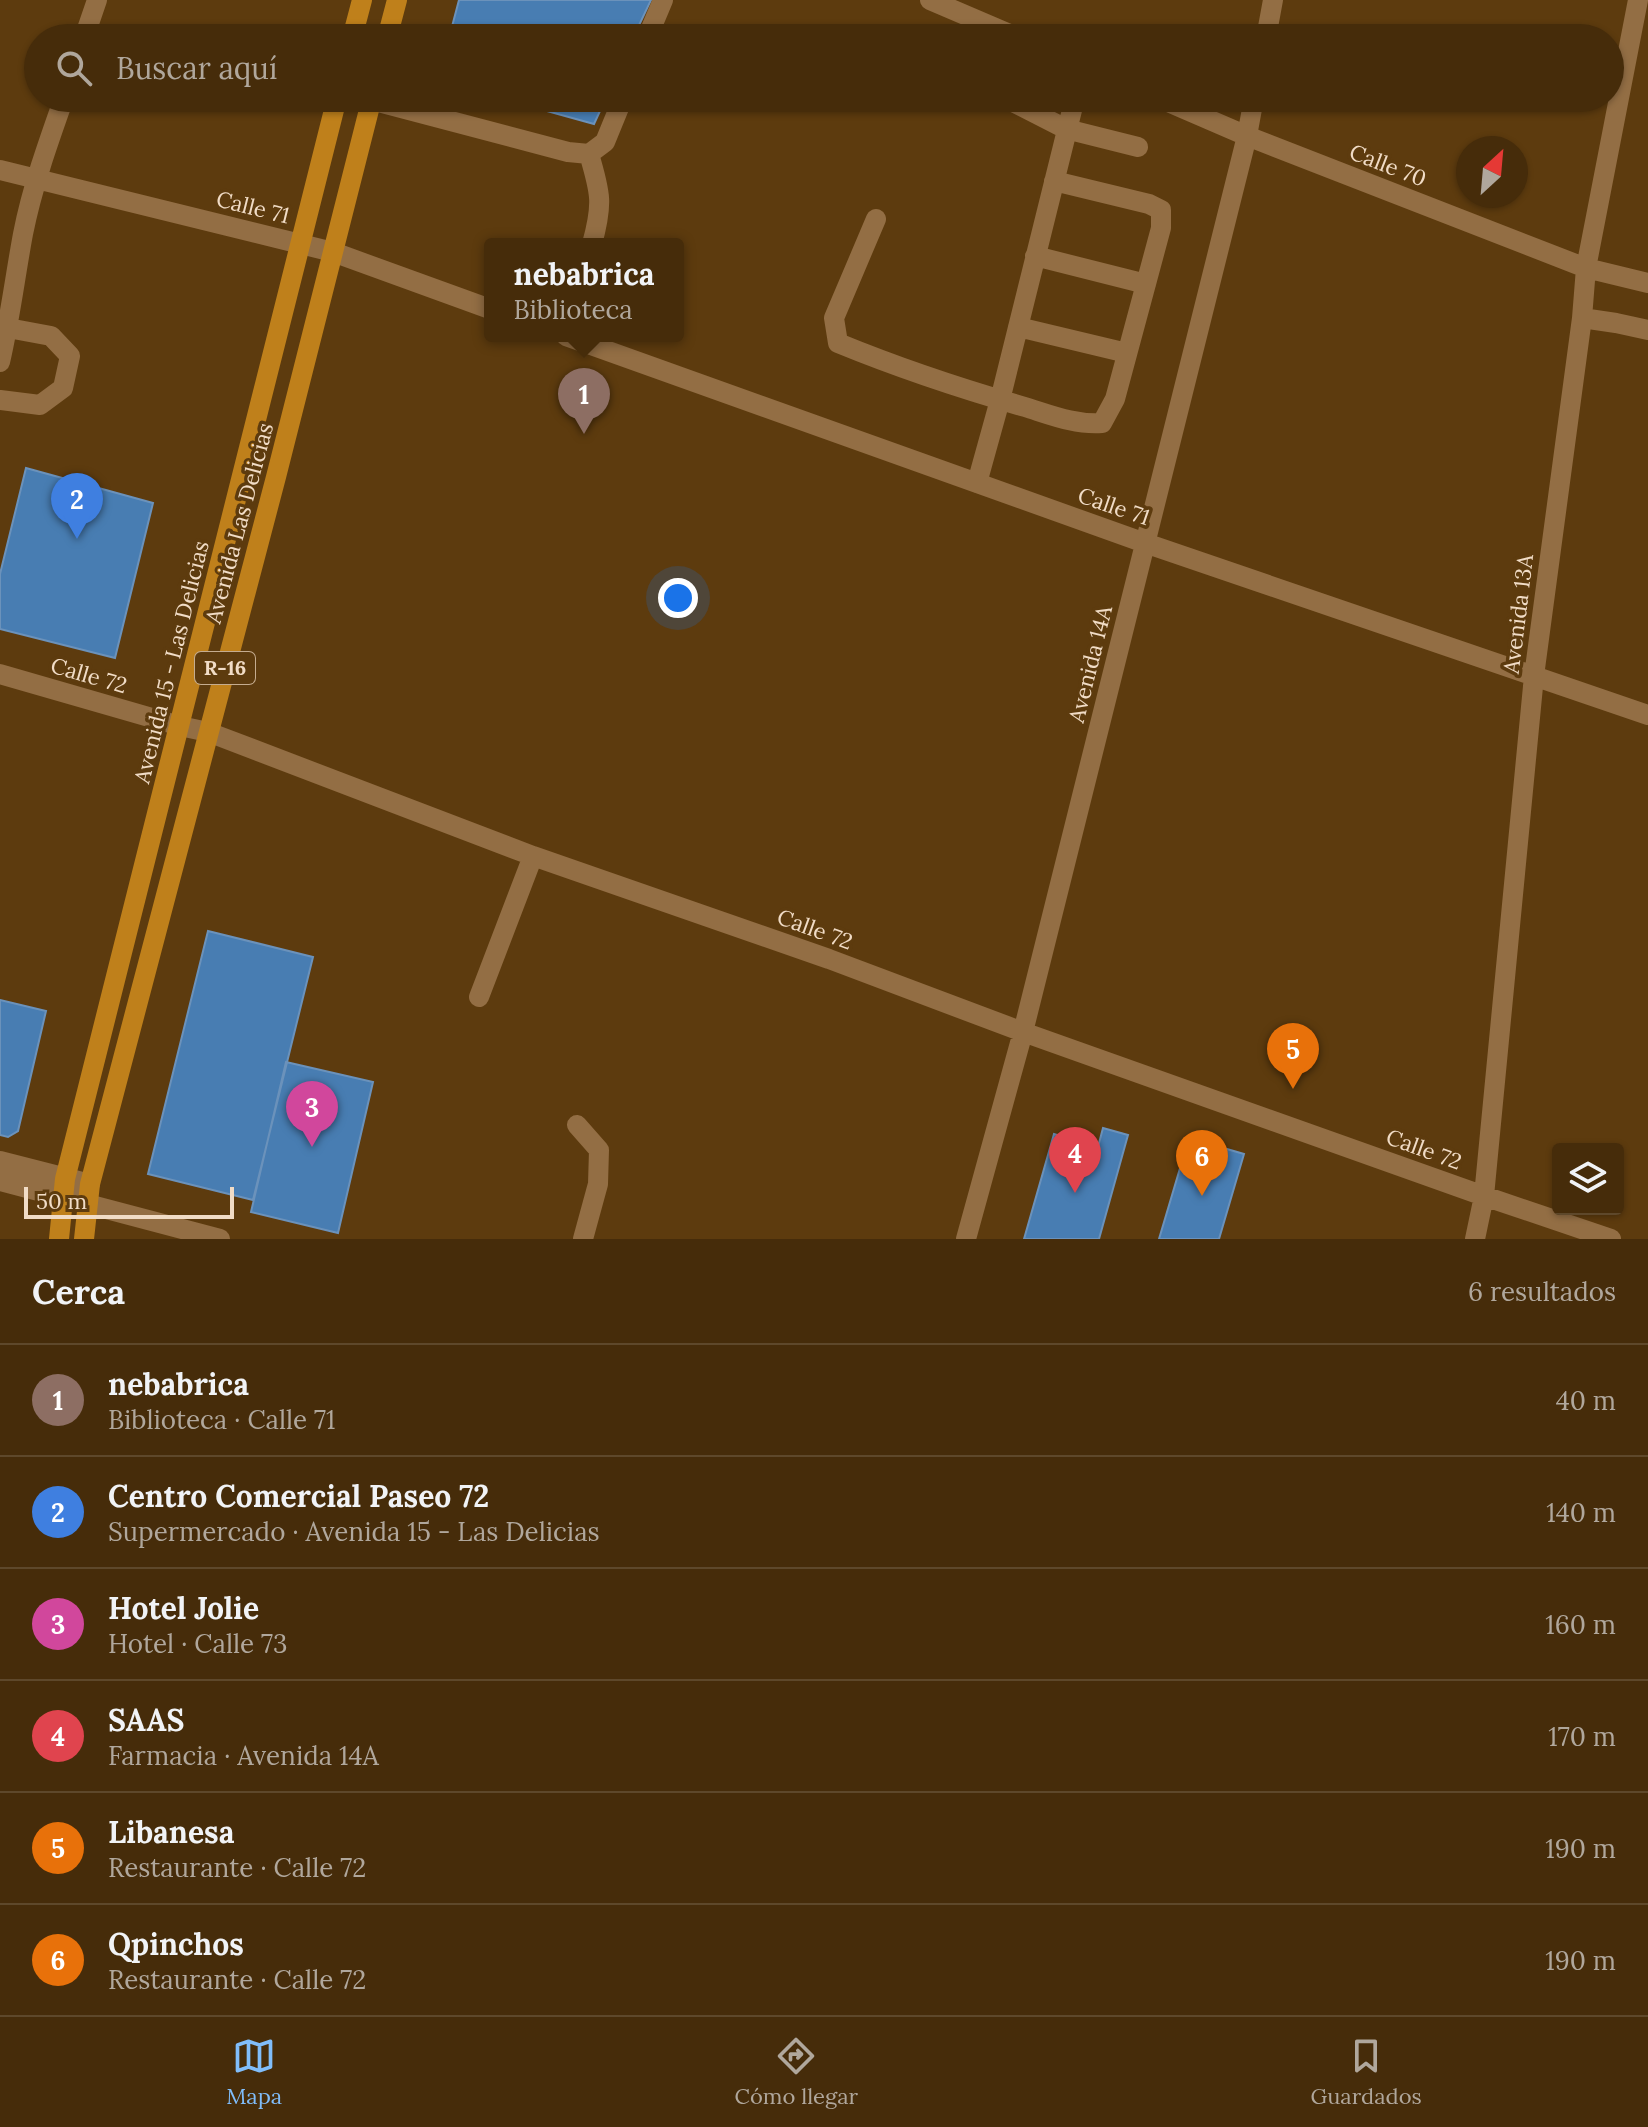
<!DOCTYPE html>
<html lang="es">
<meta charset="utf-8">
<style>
:root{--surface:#462c0a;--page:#4d3413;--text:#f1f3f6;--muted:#b0a79c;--line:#5e482b;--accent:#80bdfa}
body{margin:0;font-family:Lora,serif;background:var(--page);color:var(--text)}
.controls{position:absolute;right:24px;bottom:24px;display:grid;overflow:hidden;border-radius:8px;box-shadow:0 2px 6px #0004}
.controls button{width:72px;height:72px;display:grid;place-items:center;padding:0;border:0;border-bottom:2px solid var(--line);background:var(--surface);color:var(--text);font:40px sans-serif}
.compass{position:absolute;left:1456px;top:136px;width:72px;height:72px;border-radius:50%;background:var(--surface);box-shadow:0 2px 6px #0004;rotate:26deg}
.scale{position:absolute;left:24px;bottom:20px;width:210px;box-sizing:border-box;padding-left:8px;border:4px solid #f1dcc6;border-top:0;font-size:22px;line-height:28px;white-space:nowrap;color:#f1dcc6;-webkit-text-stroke:6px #5d3b0e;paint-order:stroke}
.you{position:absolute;left:678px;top:598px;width:28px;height:28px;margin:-20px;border:6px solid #fff;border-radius:50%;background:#1a73e8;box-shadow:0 0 0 12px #1a73e833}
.badge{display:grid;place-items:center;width:52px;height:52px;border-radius:50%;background:var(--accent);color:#fff;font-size:26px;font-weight:700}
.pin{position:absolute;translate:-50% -66px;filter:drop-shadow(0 2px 4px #0008)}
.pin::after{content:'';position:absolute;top:42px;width:28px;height:24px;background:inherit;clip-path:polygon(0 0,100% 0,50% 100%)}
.popup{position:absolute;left:484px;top:238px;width:200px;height:104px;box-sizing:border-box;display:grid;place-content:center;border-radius:8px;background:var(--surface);filter:drop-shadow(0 2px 6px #0005);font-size:26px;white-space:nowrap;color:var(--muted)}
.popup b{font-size:30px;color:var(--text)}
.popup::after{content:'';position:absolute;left:50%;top:100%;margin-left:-16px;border:16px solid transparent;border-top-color:var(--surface)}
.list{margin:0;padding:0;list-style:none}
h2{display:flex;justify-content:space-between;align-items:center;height:104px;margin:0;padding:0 32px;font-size:34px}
h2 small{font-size:26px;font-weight:400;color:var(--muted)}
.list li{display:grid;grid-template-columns:52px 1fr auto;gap:24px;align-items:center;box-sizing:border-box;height:112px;padding:0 32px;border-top:2px solid var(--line)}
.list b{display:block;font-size:30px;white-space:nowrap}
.list p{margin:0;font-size:26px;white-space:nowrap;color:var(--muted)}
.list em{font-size:26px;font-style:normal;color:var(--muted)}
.icon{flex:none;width:44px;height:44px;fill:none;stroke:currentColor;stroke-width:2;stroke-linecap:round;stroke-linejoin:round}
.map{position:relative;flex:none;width:1648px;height:1239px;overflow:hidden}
.search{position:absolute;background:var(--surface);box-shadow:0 2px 6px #0004;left:24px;right:24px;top:24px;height:88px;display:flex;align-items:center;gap:20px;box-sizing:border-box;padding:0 28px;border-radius:44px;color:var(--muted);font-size:30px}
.sheet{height:776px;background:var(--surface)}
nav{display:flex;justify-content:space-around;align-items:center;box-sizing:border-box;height:112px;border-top:2px solid var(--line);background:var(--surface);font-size:22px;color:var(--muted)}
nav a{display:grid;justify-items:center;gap:4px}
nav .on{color:var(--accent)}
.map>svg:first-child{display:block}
</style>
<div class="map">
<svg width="1648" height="1239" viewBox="0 0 1648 1239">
<rect width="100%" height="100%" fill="#5d3b0e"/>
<!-- building -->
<path fill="#487db2" stroke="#6b92bb" stroke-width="2" d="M459 0H651L633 38H449Z
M500 98H606L594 124Z
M26 468 153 503 115 658 0 629V574Z
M208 931 313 957 253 1200 148 1174Z
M0 1000 46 1011 18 1131 8 1137 0 1135Z
M286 1062 373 1082 338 1233 251 1212Z
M1103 1128 1128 1135 1099 1239H1024L1054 1134 1098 1147Z
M1189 1138 1244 1154 1219 1239H1159Z"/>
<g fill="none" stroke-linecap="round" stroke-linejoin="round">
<!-- minor -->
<path stroke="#936e44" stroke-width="20" d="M930 0 1019 38
M84 38 97 0
M647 38 663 0
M1266 38 1273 0
M1005 98 1066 129 1138 147
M1159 98 1247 136 1586 268 1648 283
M371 100 568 152 589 154 605 142 623 98
M589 154C601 194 603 204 592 244
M0 170 333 252 490 309
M876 219 834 318 838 343C899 368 962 389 1025 407 1051 415 1075 425 1102 423L1115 399 1161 228V210L1149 204 1054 181
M1035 256 1146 284
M1582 318 1616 323 1648 330
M1018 327 1127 353
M566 336 1145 543 1648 715
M0 362C10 319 15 277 23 234 32 188 48 143 64 98
M0 400 40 405 63 388 70 356 51 336 8 328
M977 483 1000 400 1075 98
M0 674 180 726 208 732 533 856 829 959 1023 1032 1484 1196 1611 1239
M479 997 533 856
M577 1125 599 1150 598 1184 583 1239
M0 1161 90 1184
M0 1181 220 1239
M966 1239 1023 1032 1247 136 1254 98
M1475 1239 1484 1196 1534 676 1582 318 1586 268 1638 0"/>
<!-- major -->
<path stroke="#bf801b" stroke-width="20" d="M352 38 362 0
M387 38 397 0
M59 1239 65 1179 337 98
M84 1239 90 1184 276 477 372 98"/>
</g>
<g text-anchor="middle" stroke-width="7" stroke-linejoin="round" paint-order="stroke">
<!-- shield labels -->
<rect fill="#5d3b0e" stroke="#c5ac8f" stroke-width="2" x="195" y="652" width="60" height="32" rx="6"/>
<g font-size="20" font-weight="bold" fill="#f1dcc6">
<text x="225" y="675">R-16</text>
</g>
<!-- street labels -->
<g font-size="22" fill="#f1dcc6" stroke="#5d3b0e">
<text transform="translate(1388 165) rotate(21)" y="8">Calle 70</text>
<text transform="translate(253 207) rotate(14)" y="8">Calle 71</text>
<text transform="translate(1114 506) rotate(19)" y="8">Calle 71</text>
<text transform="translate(239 523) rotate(-75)" y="8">Avenida Las Delicias</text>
<text transform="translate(1518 614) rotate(-83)" y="8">Avenida 13A</text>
<text transform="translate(171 662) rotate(-76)" y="8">Avenida 15 - Las Delicias</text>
<text transform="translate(1090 664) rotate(-76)" y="8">Avenida 14A</text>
<text transform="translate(89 675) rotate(16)" y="8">Calle 72</text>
<text transform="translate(815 929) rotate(20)" y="8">Calle 72</text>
<text transform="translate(1424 1149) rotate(20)" y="8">Calle 72</text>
</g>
</g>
</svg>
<div class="controls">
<button><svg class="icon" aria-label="layers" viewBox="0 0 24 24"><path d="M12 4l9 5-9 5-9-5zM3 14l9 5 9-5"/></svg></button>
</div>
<svg class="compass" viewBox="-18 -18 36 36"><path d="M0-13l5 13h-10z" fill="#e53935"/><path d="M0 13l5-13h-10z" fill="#b0a79c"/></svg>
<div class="scale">50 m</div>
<div class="you"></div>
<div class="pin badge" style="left:584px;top:434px;background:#8d6e63">1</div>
<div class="popup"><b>nebabrica</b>Biblioteca</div>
<div class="pin badge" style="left:77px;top:539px;background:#3f7fe0">2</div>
<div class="pin badge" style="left:312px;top:1147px;background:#d1479c">3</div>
<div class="pin badge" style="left:1075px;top:1193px;background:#e0444e">4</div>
<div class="pin badge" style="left:1293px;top:1089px;background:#e8710a">5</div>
<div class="pin badge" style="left:1202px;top:1196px;background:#e8710a">6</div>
<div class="search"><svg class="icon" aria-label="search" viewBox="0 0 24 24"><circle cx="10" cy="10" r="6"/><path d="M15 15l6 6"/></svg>Buscar aquí</div>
</div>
<section class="sheet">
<h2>Cerca<small>6 resultados</small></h2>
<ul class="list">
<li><span class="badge" style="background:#8d6e63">1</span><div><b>nebabrica</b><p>Biblioteca · Calle 71</p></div><em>40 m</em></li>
<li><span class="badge" style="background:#3f7fe0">2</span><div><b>Centro Comercial Paseo 72</b><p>Supermercado · Avenida 15 - Las Delicias</p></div><em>140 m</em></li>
<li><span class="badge" style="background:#d1479c">3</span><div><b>Hotel Jolie</b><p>Hotel · Calle 73</p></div><em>160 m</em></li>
<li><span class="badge" style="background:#e0444e">4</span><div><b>SAAS</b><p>Farmacia · Avenida 14A</p></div><em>170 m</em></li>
<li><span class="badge" style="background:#e8710a">5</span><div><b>Libanesa</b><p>Restaurante · Calle 72</p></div><em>190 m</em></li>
<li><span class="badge" style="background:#e8710a">6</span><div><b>Qpinchos</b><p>Restaurante · Calle 72</p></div><em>190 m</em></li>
</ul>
</section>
<nav>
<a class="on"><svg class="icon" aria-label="map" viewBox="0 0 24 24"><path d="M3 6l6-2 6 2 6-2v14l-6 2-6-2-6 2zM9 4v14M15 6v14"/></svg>Mapa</a>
<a><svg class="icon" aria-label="directions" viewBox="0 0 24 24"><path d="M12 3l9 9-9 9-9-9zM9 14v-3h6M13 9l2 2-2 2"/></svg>Cómo llegar</a>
<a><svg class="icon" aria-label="saved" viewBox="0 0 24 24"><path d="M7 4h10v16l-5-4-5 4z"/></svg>Guardados</a>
</nav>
